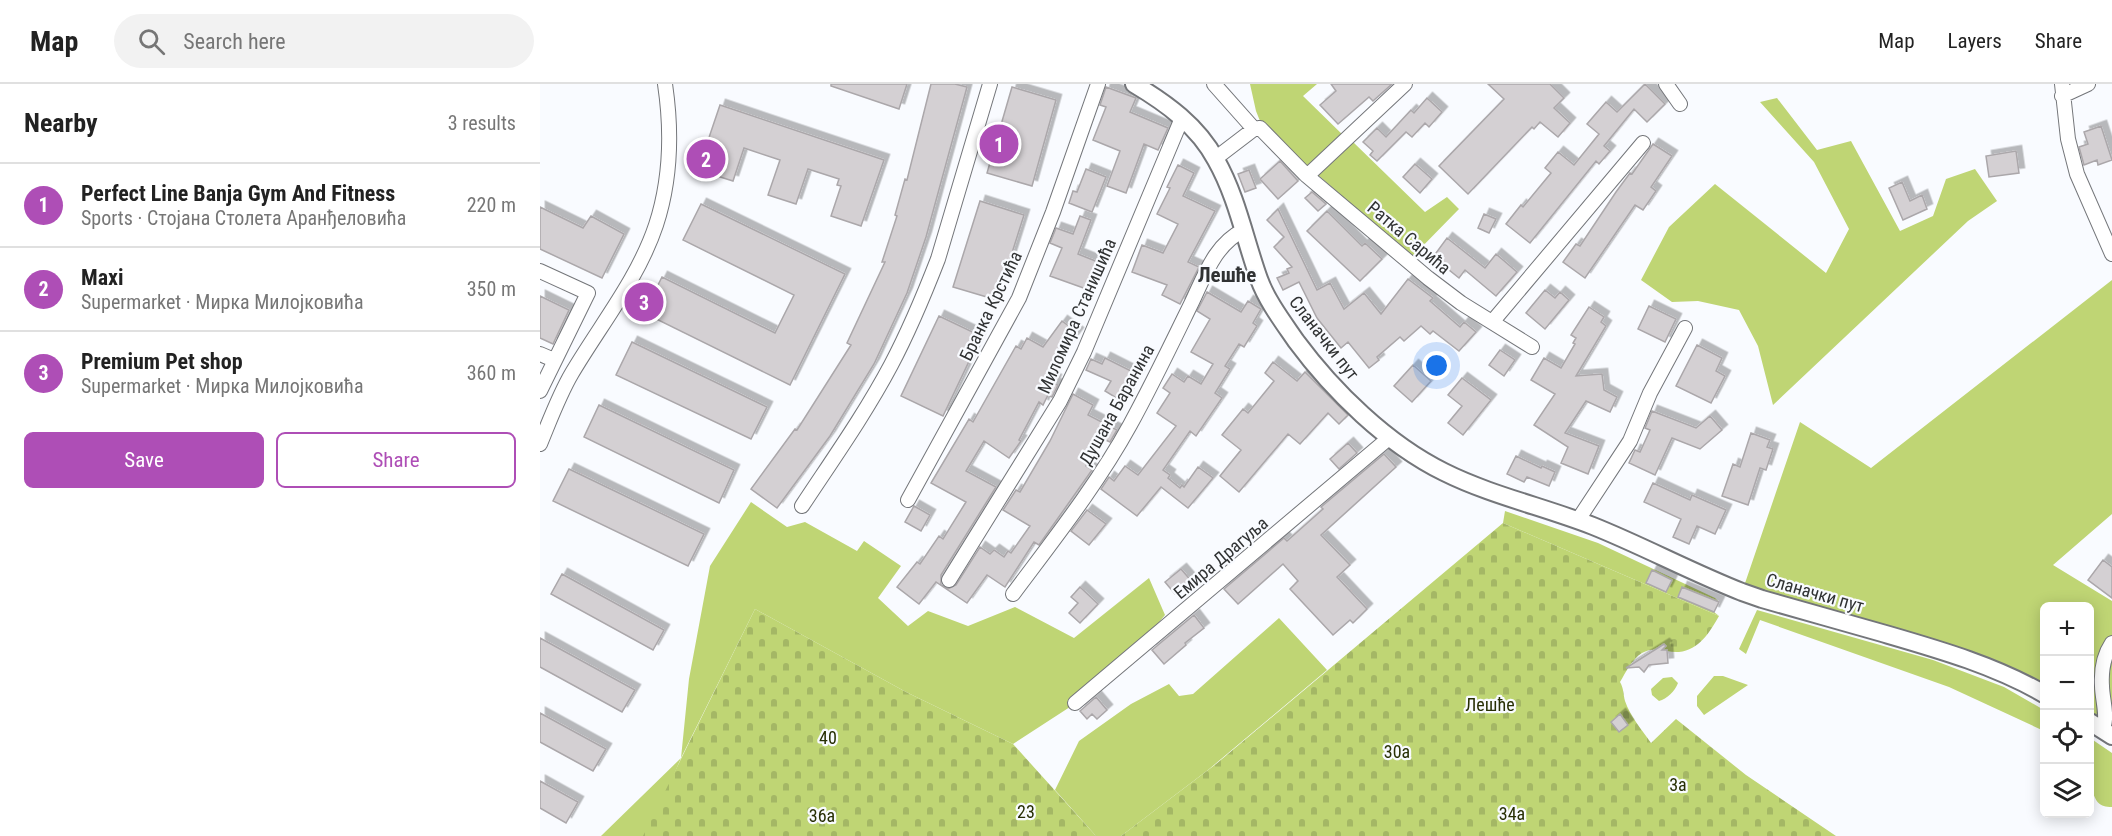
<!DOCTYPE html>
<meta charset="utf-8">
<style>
:root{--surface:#fff;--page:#f2f2f2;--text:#222;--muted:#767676;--line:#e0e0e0;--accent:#ae4eb6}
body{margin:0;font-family:"Roboto Condensed",sans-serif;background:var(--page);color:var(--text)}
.controls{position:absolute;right:18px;bottom:18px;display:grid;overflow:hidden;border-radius:9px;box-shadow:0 3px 15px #0003}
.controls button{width:54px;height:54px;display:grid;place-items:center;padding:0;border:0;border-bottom:2px solid var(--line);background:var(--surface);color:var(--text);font:30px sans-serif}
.you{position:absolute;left:897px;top:282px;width:21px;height:21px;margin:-15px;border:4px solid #fff;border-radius:50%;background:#1a73e8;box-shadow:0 0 0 9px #1a73e833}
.badge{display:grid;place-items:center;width:39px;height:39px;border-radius:50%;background:var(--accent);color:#fff;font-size:20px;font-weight:700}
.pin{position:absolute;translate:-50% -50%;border:3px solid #fff;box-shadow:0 2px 6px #0006}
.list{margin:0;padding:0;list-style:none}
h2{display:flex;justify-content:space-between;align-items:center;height:78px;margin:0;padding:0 24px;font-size:26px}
h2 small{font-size:20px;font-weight:400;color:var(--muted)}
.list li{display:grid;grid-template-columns:39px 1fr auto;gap:18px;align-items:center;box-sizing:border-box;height:84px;padding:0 24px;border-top:2px solid var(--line)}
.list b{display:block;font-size:22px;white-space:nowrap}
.list p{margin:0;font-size:20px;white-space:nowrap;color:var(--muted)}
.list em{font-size:20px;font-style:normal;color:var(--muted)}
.actions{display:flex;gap:12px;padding:18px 24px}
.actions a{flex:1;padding:14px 0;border:2px solid var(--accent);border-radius:9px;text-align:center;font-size:21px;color:var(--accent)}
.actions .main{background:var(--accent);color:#fff}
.icon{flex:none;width:33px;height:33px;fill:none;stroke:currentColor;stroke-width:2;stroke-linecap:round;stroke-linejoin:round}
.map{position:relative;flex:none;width:1572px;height:752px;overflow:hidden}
header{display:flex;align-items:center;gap:36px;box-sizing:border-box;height:84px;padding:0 30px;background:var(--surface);border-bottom:2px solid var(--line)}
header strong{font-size:28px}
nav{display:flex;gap:33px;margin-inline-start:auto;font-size:21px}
.search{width:420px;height:54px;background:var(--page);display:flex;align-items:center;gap:15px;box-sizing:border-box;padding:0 21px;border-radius:33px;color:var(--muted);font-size:22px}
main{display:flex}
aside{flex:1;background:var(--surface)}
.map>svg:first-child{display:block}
</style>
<header>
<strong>Map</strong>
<div class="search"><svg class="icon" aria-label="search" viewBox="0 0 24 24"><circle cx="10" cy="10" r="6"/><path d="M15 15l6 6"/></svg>Search here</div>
<nav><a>Map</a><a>Layers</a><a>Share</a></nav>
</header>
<main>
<aside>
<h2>Nearby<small>3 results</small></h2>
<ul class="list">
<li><span class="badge">1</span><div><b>Perfect Line Banja Gym And Fitness</b><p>Sports · Стојана Столета Аранђеловића</p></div><em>220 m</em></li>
<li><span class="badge">2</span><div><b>Maxi</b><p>Supermarket · Мирка Милојковића</p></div><em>350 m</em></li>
<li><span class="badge">3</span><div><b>Premium Pet shop</b><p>Supermarket · Мирка Милојковића</p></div><em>360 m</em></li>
</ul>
<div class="actions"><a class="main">Save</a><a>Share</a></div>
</aside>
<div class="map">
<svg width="1572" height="752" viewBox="0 0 1572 752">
<defs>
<pattern id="cemetery-stones" width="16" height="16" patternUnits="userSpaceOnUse" patternTransform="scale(1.5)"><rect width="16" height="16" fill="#bfd574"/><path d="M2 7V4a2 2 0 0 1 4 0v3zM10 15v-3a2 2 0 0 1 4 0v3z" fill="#a4b765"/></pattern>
<filter id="shadow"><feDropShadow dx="5.5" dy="-5.5" stdDeviation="0" flood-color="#0004"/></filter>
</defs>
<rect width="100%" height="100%" fill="#f9fbff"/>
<!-- green -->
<path fill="#bfd574" d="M710 0H777L763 12 807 55 767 92 724 47 716 27Z
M1237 14 1277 66 1311 57 1360 147 1393 132 1406 95 1435 85 1457 117 1428 137 1233 321 1218 262 1199 226 1158 217 1132 218 1101 196 1129 143 1175 100 1286 189 1309 145 1274 78 1220 18Z
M813 58 885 128 907 113 919 125 872 173 778 91Z
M1572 196V430L1513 481 1572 517V652L1550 638V522H1504V610L1202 508 1260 338 1331 384Z
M211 418 247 443 265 438 317 467 324 457 361 482 338 514 368 542 388 527 428 542 475 523 534 554 609 494 625 531 587 577 533 621 473 660 366 608 215 525 141 674 108 752H61L141 674 149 595 170 482Z
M965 427 1058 459 1175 514 1179 518 1174 528 1179 532 963 439Z
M1217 526 1393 576 1464 603 1504 626V647L1409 603 1220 536 1206 570 1199 565Z
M739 534 787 586 668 686 581 752H556L515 706 539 657 591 620 629 600 639 612 653 610Z
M1174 592H1183L1208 601 1164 631 1157 622V612Z
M1132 593 1138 599C1135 607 1127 615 1119 617L1112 611 1111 605 1123 594Z
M1550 654 1572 669V723C1559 723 1556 718 1552 706H1550Z"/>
<!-- cemetery -->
<path fill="url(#cemetery-stones)" d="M963 439 1179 532C1170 548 1159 566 1139 568 1127 569 1115 561 1102 569 1092 575 1086 588 1080 598 1084 605 1083 610 1085 617 1090 632 1102 646 1111 659L1136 635 1206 691 1296 752H581L676 680Z
M215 525 366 608 473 660 556 752H103Z"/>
<!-- building -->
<path fill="#d4d0d3" stroke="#aba7aa" stroke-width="1.5" filter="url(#shadow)" d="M291 0H367L359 25 291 2Z
M391 0H415L427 3 386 153 367 209 334 280 290 352 237 424 211 405 255 345 257 346 311 261 307 259 345 178H342L357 132 355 131 365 95 367 96Z
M791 0H852L833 17 829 13 798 40 780 21 796 7Z
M948 0H1010L1024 14 1014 24 1030 39 1018 53 1000 38 994 45 992 43 928 110 899 82 964 15Z
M1105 0 1125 20 1107 38 1094 25 1064 62 1070 67 1059 80 1056 77 990 159 966 140 981 121 983 123 1011 89 1005 84 1018 68 1034 81 1059 50 1047 40 1066 18 1077 28Z
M472 3 516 16 492 102 447 89Z
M566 3 596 14 590 28 628 44 618 66 604 60 586 109 567 102 580 67 553 56 566 23 560 21Z
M887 14 902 28 889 43 885 39 872 53 866 48 837 77 830 71 833 67 823 58 837 44 846 53 871 26 874 29Z
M180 21 344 76 321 142 291 132 301 102 297 101 299 95 268 85 256 120 228 111 240 76 204 64 193 97 158 86Z
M1561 42 1572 76 1558 81 1557 76 1544 81 1539 63 1548 60 1544 48Z
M1113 60 1132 72 1111 103 1116 107 1103 126 1095 121 1045 194 1023 178 1036 160 1040 162 1076 108 1090 89 1092 90Z
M1476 67 1479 89 1449 93 1446 72Z
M740 77 758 97 738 115 720 95Z
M875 80 892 95 880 109 863 93Z
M638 81 654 89 643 112 675 127 648 178 659 183 640 220 622 211 627 201 592 188 602 161 623 169 638 140 617 130 630 104 627 103Z
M546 85 566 93 552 128 529 119 533 107 537 108Z
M709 86 716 104 705 108 698 90Z
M1362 98 1370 117 1382 111 1387 125 1363 136 1349 104Z
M772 108 786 120 778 127 765 114Z
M440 117 484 131 457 216 413 203Z
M161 120 305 190 250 301 104 229 122 193 235 249 254 211 143 156Z
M0 123 43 144 51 132 84 150 62 194 0 165Z
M738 125 777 206 790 199 804 225 824 209 841 230 868 195 893 214 890 217 920 243 924 238 936 248 919 267 893 247 890 250 881 242 864 257 860 253 837 273 839 276 829 284 808 258 801 264 777 234 759 198 743 206 737 194 749 189 747 185 752 183 734 163 744 153 727 136Z
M787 127 822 162 825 159 842 175 820 197 767 147Z
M944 130 956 135 949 149 938 144Z
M540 132 551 136 538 170 563 180 552 207 510 192 522 164 510 159 516 144 533 150Z
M907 154 945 184 956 170 977 188 956 212 925 186 919 194 893 173Z
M1005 206 1015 214 1020 208 1029 216 1005 245 986 229Z
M667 208 701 228 708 217 721 225 713 239 717 242 704 263 699 260 685 282 690 285 675 309 682 314 656 352 650 347 623 386 630 391 628 394 640 404 642 401 644 403 658 383 673 394 648 424 621 403 597 432 561 405 569 393 574 397 585 382 598 391 636 342 617 329 630 309 623 304 632 290 644 298 648 292 661 300 673 280 651 268 670 235 657 227Z
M0 212 29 226 13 260 0 254Z
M1109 222 1136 235 1125 258 1098 245Z
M1049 223 1064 233 1061 238 1066 242 1036 292 1062 290 1064 306 1077 313 1070 328 1046 317 1025 349 1059 362 1048 390 1021 379 1028 363 994 341 1015 310 991 296 1004 274 1021 284 1035 260 1033 259 1036 254 1031 251Z
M399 232 441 252 403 332 361 312Z
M522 237 538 249 507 291 516 296 514 300 518 301 512 313 508 311 503 321 499 318 479 356 481 357 469 374 444 357 426 387 456 403 401 491V501L408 505 416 501 440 463 450 470 454 466 464 473 468 467 471 469 490 442 463 426 476 406 480 408 510 357 533 310 553 321 548 331 577 346 570 358 561 354 546 382 552 386 499 461 494 458 465 503 447 491 427 519 396 498 379 520 357 503 377 478 380 480 399 452 403 455 426 418 391 399 429 335 433 338 476 262 481 265 487 254 503 263Z
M92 258 227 323 211 355 76 291Z
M1157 261 1182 274 1176 287 1185 292 1171 319 1136 302Z
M960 266 975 276 964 292 949 281Z
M565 274 599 291 583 318 565 307 571 297 546 286 551 275 562 280Z
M733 278 757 297 765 288 808 331 799 340 788 329 760 360 748 350 699 408 680 392 701 366 682 351 703 325 708 329 734 297 725 289Z
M873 281 891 297 872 318 854 302Z
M922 294 951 316 923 351 908 339 922 322 908 311Z
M59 321 194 386 179 419 44 353Z
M1112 327 1156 344 1170 332 1182 346 1160 365 1132 354 1115 391 1089 379 1095 366 1100 368 1110 346 1105 344Z
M1211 349 1230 356 1227 363 1233 365 1226 386 1220 384 1208 421 1182 412 1193 380 1200 383Z
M808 359 817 369 799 385 790 375Z
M844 370 856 383 781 451 810 481 797 493 827 525 813 539 810 536 793 551 750 505 758 497 743 480 698 520 684 505 744 454 747 457 783 425 781 423Z
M976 372 1001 384 1002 382 1015 388 1009 402 987 393 984 398 967 390Z
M29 385 164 450 148 482 13 417Z
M1113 399 1150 416 1152 411 1186 426 1175 450 1157 442 1149 460 1133 453 1141 435 1104 418Z
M374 422 390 431 381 447 365 438Z
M547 426 566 440 549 461 531 447Z
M1563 476 1572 483V514L1548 496Z
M641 485 653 499 641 509 638 507 635 510 625 498Z
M1112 486 1132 496 1126 508 1106 499Z
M22 490 124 546 113 566 11 510Z
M540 503 558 520 540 539 529 529 538 519 531 513Z
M1142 503 1179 518 1174 528 1138 513Z
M654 531 664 544 645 559 646 561 624 580 612 566Z
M0 554 95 606 82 628 0 583Z
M1124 560 1126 562 1122 566H1127L1128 579 1109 581 1104 588 1099 583 1086 584Z
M556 613 567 626 557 635 552 630 547 635 540 627Z
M0 629 66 665 53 687 0 658Z
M1080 630 1088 641 1079 648 1071 638Z
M0 697 38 718 26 739 0 724Z"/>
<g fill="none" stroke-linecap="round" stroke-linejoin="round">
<defs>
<path id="minor" d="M674 0 714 45
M1126 0 1140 20
M1522 0 1528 55 1537 90 1572 170
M1522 12 1548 0
M676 74 714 45 720 44 767 92 888 194 921 219 992 263
M767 92 865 0
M0 187 48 209 0 307
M953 237 1103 59
M0 270 14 276
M0 360C10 336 19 311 32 289 61 240 98 195 116 141 131 95 132 47 125 0
M368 416 479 214 513 128 558 0
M262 422C293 375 325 330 351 281 369 247 384 211 398 175L450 0
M1038 436 1090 357 1110 309 1145 244
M409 496 520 317 544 268 642 34
M473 510C514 455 557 401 590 341 612 301 632 259 652 218 665 191 675 160 704 146
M535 619 849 354
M1562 646C1569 634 1562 615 1562 602 1561 587 1564 571 1572 559"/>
<path id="tertiary" d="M594 0C626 19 658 42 676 76 697 113 705 156 719 195 727 217 743 238 756 257 793 307 847 360 904 388 950 411 1004 423 1053 442 1103 462 1151 488 1202 508L1222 515C1262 526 1302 538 1342 549 1397 565 1454 581 1504 610
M1550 638 1572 652"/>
</defs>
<!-- minor casing -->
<use href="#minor" stroke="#74767a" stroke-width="16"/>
<!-- tertiary casing -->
<use href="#tertiary" stroke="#74767a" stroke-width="20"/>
<!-- minor -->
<use href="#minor" stroke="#fff" stroke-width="14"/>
<!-- tertiary -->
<use href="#tertiary" stroke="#fff" stroke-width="16"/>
</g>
<g text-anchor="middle" stroke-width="4.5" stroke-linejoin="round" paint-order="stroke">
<!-- street labels -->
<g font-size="18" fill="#303233" stroke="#f9fbff">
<text transform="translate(869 154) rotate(40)" y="6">Ратка Сарића</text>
<text transform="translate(451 222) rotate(-64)" y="6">Бранка Крстића</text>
<text transform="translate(537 232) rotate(-66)" y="6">Миломира Станишића</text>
<text transform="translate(784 254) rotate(52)" y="6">Сланачки пут</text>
<text transform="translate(577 321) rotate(-61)" y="6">Душана Баранина</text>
<text transform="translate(681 474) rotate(-40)" y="6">Емира Драгуља</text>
<text transform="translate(1275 509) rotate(16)" y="6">Сланачки пут</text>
</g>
<!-- park labels -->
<g font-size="18" fill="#272f04" stroke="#f9fbff">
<text x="950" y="627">Лешће</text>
<text x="288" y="660">40</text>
<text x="857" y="674">30a</text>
<text x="1138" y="707">3a</text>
<text x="486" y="734">23</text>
<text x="972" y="736">34a</text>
<text x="282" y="738">36a</text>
</g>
<!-- quarter labels -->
<g font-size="21" font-weight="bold" fill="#303233" stroke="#f9fbff">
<text x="687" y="198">Лешће</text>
</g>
</g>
</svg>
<div class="controls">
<button>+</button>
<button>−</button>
<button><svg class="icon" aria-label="locate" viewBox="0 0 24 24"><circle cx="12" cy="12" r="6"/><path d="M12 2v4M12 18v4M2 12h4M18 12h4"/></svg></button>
<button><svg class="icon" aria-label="layers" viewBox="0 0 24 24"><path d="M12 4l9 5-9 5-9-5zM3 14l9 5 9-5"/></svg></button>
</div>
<div class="you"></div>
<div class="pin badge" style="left:459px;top:60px">1</div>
<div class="pin badge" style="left:166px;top:75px">2</div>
<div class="pin badge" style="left:104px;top:218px">3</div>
</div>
</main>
